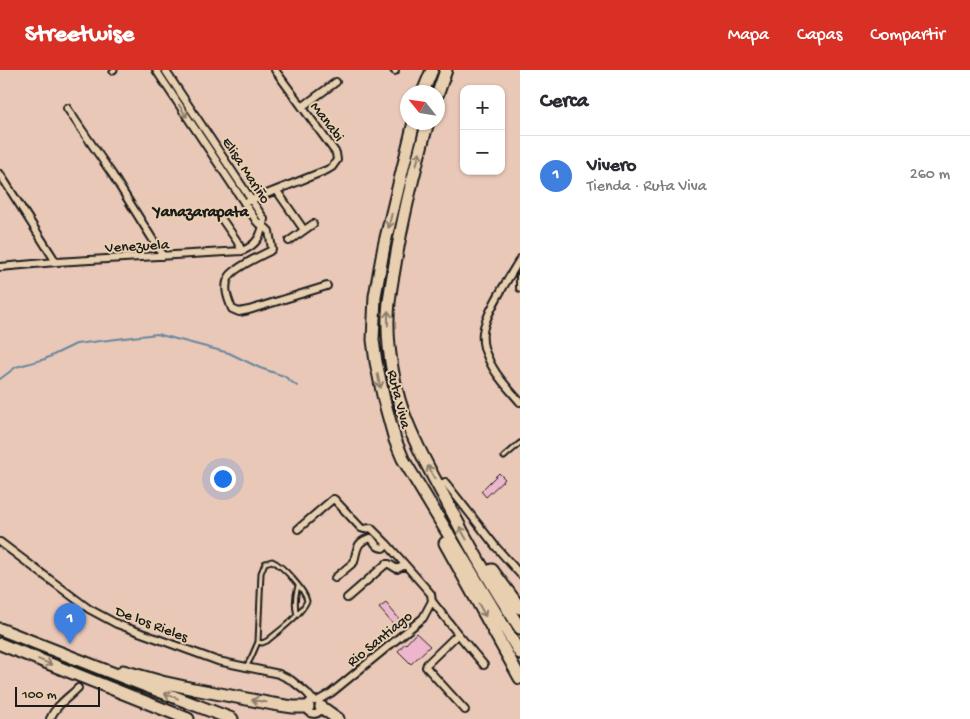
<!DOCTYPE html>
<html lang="es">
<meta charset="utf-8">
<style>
:root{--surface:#fff;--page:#f7f7f7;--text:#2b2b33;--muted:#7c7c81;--line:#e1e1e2;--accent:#d93025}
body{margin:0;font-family:"Gochi Hand",sans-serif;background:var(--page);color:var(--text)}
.controls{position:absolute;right:15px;top:15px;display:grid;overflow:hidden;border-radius:10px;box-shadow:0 1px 4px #0004}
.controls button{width:45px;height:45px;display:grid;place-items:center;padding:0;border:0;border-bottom:1px solid var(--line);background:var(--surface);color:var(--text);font:25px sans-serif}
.compass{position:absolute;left:400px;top:15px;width:45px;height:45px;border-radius:50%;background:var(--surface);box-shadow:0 1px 4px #0004;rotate:300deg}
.scale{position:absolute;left:15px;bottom:12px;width:85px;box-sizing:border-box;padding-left:5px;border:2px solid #1c1c1c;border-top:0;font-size:14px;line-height:18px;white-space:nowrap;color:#1c1c1c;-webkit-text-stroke:4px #e8cfb0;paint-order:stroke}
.you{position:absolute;left:222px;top:408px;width:18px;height:18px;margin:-12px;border:4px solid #fff;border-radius:50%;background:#1a73e8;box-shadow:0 0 0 8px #1a73e833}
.badge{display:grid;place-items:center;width:32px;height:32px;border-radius:50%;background:var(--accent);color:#fff;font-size:16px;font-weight:700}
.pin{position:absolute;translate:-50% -41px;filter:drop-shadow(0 1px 2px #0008)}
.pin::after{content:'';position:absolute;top:26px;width:18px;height:15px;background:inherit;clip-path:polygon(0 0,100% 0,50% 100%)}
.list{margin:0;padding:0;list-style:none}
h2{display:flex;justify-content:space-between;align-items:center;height:65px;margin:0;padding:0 20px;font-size:21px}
h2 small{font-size:16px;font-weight:400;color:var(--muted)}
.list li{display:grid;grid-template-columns:32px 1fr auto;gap:15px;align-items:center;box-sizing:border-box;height:80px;padding:0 20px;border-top:1px solid var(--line)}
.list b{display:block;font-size:19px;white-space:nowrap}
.list p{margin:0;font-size:16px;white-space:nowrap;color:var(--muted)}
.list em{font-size:16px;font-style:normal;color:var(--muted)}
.map{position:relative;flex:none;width:520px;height:649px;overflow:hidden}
header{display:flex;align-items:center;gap:30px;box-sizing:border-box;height:70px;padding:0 25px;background:var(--accent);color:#fff}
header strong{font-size:24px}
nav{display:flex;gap:28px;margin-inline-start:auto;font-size:18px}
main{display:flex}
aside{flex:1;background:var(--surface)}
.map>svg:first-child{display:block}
</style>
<header>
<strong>Streetwise</strong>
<nav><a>Mapa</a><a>Capas</a><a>Compartir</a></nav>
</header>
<main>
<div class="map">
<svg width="520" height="649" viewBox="0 0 520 649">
<rect width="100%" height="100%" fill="#eac8b8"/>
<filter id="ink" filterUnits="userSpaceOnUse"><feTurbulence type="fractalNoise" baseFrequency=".02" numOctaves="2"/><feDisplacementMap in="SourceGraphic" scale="10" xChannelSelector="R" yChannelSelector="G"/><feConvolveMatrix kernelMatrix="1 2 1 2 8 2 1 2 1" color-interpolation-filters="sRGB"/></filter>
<g filter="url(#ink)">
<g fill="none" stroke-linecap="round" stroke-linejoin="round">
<!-- stream -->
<path stroke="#6887a0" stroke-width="2" d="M0 309 16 297 45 289 76 274 157 264 229 283 260 298 284 306 297 316"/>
</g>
<!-- building -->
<path fill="#edb6cc" stroke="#1c1c1c" d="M499 403 505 409 486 427 481 421Z
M386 533 400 550 394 555 379 538Z
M416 563 430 576 411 594 398 581 405 573 406 574Z"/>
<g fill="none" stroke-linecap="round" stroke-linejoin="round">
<defs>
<path id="lane" d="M112 2 115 0
M504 387 520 373
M297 545C294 535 295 526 298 516
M246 597 251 588 258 572 261 503 265 493 272 491C282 495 305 520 307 531 300 546 280 560 267 571L262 573 258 572"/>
<path id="street" d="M156 0 257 152 263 156
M394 0 395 1
M302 37 336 12
M67 38 112 104 163 186
M0 104 56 192
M277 121 304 160
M244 133 327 100 332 97 337 90 336 83 275 0
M221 148 237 171 242 181
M263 159 266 158 269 161 272 179 270 181C260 186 234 198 229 207 223 217 228 229 232 239L239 242 249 240 327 216
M289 171 313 154
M520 189C510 206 485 244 483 262 482 270 484 280 488 288 495 305 509 319 520 332
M0 197 56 192 242 181C257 175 262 165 264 149L165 0
M520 207V218
M445 412 496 477 520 504
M298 459 333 429H334L361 458 364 459 371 458 387 474 431 524 432 531 423 548 331 623 317 631
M0 472 89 539 117 554 218 591 279 604 291 610 306 622 314 631
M335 508 354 492C357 480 356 471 371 468 375 473 377 478 383 478L387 474
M347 528 386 494H389L397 499 405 495
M432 531 458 564 484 595
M458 564 427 594 426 597 465 640
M307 637a7 7 0 1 1 14 0a7 7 0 1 1-14 0Z
M50 649C56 635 68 628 78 618"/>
<path id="highway" d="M423 22 432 0
M438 23 446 0
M414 52 384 176 375 226 373 270 376 292 384 330 395 370 403 389 520 583
M428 52C414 101 402 150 394 200 391 216 388 232 388 249 387 280 395 324 407 352 418 379 432 405 446 430 468 474 493 517 520 558
M445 473 520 608
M492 500 520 538
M0 559 107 601 232 649
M0 574 188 649
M123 601 162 612 194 619 273 634 293 637H308
M321 637 338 649"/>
</defs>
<!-- lane casing -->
<use href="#lane" stroke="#1c1c1c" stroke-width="7"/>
<!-- street casing -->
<use href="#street" stroke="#1c1c1c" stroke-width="10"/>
<!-- highway casing -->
<use href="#highway" stroke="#1c1c1c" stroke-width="15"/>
<!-- lane -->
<use href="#lane" stroke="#e8cfb0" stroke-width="3"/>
<!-- street -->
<use href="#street" stroke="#e8cfb0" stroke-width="6"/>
<!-- highway -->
<use href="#highway" stroke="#e8cfb0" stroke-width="11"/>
</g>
<!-- one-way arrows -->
<defs><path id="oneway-shaft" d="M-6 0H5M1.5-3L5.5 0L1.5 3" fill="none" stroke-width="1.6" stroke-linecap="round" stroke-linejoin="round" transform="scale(1.25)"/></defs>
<g stroke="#8c7e6d">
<use href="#oneway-shaft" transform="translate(183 41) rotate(57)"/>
<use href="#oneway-shaft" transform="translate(418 89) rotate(-75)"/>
<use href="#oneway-shaft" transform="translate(390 151) rotate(103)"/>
<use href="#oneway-shaft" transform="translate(388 248) rotate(-89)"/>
<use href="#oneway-shaft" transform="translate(379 311) rotate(78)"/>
<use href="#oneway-shaft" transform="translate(431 402) rotate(-118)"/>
<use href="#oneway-shaft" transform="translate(463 463) rotate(-119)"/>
<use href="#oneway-shaft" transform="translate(482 540) rotate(61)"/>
<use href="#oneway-shaft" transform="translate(45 592) rotate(22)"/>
<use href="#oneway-shaft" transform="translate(171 626) rotate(-159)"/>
<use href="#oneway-shaft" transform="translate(259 631) rotate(-170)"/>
</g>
</g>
<g text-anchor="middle" stroke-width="4" stroke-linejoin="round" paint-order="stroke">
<!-- street labels -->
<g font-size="15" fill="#1c1c1c" stroke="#e8cfb0">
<text transform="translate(328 51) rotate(53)" y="5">Manabi</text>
<text transform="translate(247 100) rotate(57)" y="5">Elisa Mariño</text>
<text transform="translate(137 175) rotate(-3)" y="5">Venezuela</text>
<text transform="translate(400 329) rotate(76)" y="5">Ruta Viva</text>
<text transform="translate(152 553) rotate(21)" y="5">De los Rieles</text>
<text transform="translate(379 568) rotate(-39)" y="5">Rio Santiago</text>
</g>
<!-- neighbourhood labels -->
<g font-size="16" font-weight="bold" fill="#1c1c1c" stroke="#e8cfb0">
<text x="201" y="146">Yanazarapata</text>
</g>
</g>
</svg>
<div class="controls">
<button>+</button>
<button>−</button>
</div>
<svg class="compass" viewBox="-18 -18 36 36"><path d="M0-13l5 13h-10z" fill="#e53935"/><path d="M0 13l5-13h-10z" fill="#7c7c81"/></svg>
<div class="scale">100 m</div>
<div class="you"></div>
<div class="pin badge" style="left:70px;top:574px;background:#3f7fe0">1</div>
</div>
<aside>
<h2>Cerca<small></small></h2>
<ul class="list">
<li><span class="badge" style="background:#3f7fe0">1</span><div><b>Vivero</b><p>Tienda · Ruta Viva</p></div><em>260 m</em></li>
</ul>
</aside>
</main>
